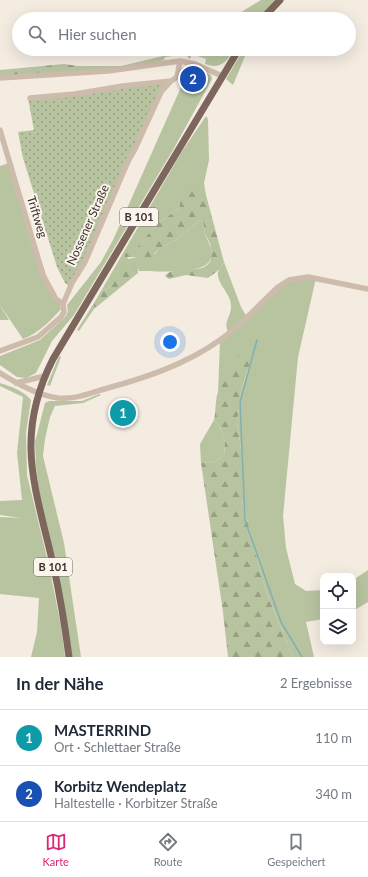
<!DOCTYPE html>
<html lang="de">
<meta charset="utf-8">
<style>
:root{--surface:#fff;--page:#f2f2f3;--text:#1f2937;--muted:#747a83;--line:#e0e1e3;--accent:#db2777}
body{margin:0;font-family:Lato,sans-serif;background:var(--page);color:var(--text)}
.controls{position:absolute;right:12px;bottom:12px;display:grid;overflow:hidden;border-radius:8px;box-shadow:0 4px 16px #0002}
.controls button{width:36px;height:36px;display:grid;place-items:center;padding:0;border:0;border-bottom:1px solid var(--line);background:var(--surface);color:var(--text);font:20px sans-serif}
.you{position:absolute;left:170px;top:342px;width:14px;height:14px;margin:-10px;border:3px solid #fff;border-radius:50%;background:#1a73e8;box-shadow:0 0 0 6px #1a73e833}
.badge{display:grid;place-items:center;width:26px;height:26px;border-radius:50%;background:var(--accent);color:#fff;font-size:13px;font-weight:700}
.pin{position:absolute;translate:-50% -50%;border:2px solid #fff;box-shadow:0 1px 4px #0006}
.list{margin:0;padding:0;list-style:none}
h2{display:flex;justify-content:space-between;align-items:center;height:52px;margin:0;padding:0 16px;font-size:17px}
h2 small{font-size:13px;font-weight:400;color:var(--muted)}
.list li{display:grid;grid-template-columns:26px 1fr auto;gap:12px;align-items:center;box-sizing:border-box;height:56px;padding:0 16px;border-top:1px solid var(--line)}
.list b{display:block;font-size:15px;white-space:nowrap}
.list p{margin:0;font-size:13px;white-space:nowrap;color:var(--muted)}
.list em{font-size:13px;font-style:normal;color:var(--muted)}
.icon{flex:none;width:22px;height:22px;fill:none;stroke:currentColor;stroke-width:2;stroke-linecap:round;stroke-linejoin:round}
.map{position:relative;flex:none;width:368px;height:657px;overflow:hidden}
.search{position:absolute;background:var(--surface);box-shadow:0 4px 16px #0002;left:12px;right:12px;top:12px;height:44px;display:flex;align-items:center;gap:10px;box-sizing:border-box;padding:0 14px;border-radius:22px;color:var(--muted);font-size:15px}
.sheet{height:164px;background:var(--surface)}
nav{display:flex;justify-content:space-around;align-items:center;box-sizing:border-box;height:56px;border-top:1px solid var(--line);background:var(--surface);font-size:11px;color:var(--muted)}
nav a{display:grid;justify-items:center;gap:2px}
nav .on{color:var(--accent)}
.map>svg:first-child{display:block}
</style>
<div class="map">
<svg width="368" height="657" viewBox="0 0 368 657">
<defs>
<pattern id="forest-firs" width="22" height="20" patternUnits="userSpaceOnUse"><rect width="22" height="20" fill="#b8c4a0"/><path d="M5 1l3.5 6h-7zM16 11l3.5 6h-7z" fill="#97a083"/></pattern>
<pattern id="park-dots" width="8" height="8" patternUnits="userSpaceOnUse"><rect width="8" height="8" fill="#b8c4a0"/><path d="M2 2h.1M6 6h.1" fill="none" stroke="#97a083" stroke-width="1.8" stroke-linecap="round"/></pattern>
</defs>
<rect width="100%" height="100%" fill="#f4ebe1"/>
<!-- grass -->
<path fill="#b8c4a0" d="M261 0H275L258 19H230Z
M192 49H235C226 61 222 70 205 64L206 59 192 54 190 59 188 58 187 54 165 57 164 60 131 67 78 72V66H121Z
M244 49H248L233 85 226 79Z
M200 69 211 75 212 79 173 150 74 315 52 341 36 373 26 378 17 377 0 365V356L40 340 65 317 68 312 67 305 101 262 113 240 181 87 188 89 195 73Z
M206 116 208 119 209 160 204 183 206 195 203 193 180 202 179 208 156 225 137 249 126 254 128 259 155 254 159 249 176 240 200 220 203 222C204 226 204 230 205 234 208 243 215 250 210 260 204 275 154 271 139 271L138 268 117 271C115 281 112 288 101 291L181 153Z
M9 163 51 290 63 304 60 306 61 309C50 321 39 333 23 339L0 305V166Z
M224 262 241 307 247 317 289 280 316 278 298 357 283 516 286 548 295 584 306 591 323 590V619L306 622 314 657H293L266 591 242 501V455L237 422 241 391 252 360 227 371 218 393 220 341 229 333C222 323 231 317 231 307 232 294 216 284 218 272 219 269 223 265 224 262Z
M94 303V309L79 331 77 330Z
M59 356 61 357 50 386 47 385Z
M0 383C10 386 24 391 31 400L26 433 27 475 49 566 61 626 65 657H31L37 632 39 598 0 594V517L21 518 0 515V501L22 500 17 453 23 397 0 386Z
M99 394 101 395 83 403 55 406 50 417 45 439 43 456 64 543 81 657H72L39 493 36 466 35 442 45 403 49 401H82Z
M214 420C224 429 226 442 224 455L216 461 201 463 200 444Z
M368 570V602L353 611V580Z"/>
<!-- forest -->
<path fill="url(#forest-firs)" d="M64 64 78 66V72L0 77V70Z
M185 187 200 189 206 195 224 262 220 269 208 278 186 275 169 279 165 276C177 261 216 282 211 248 211 243 207 239 205 234 204 230 204 226 203 222L200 220 176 240 159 249 150 258 125 257V254L137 248 156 225 179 208 182 191Z
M123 265H131L138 268V273L94 309V303L101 291C119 286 111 273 123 265Z
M0 305 9 320H0Z
M249 351 253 354 241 391 237 422 242 455V501L266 591 293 657H228L223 612 201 463 216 461 224 455C226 442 224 429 214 420 216 411 215 400 218 392 223 377 233 354 249 351Z"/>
<!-- park -->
<path fill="url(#park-dots)" d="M171 81 166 87 71 288 65 283 57 267 23 158 18 132 34 130 28 98Z"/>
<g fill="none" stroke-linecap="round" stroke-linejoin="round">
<!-- stream -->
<path stroke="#7fb0b2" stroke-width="1.5" d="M257 340 240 402 245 520 281 622 302 657"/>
<!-- minor -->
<path stroke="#cdbbac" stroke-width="5.5" d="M177 77 187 79 195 64
M0 78 108 71 180 61 195 64 222 76
M30 98 75 94 123 86 171 81 177 77 180 61
M0 130 43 275 56 299 63 304
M0 351 38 337 61 317 64 312 63 304 72 283 85 262 129 159 134 151 161 92 171 81
M0 373C18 384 37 395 58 398 76 400 92 392 108 388 148 377 186 364 220 340 241 325 259 305 278 287L289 280 308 277 368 289
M16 383 45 376"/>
<!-- major -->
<path stroke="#7d675c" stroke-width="7" d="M262 19 280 0
M69 657C65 626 60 595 53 564 35 486 14 436 53 359L239 49"/>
</g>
<g text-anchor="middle" stroke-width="4" stroke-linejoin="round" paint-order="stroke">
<!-- shield labels -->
<g fill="#fbf5ee" stroke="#756b66" stroke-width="1">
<rect x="120" y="208" width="38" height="18" rx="3"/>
<rect x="34" y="558" width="38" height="18" rx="3"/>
</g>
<g font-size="11" font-weight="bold" fill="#3b302b">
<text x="139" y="221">B 101</text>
<text x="53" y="571">B 101</text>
</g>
<!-- street labels -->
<g font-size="12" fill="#3b302b" stroke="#fbf5ee">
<text transform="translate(37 217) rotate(73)" y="4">Triftweg</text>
<text transform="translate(88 225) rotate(-66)" y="4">Nossener Straße</text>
</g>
</g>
</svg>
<div class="controls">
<button><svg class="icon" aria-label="locate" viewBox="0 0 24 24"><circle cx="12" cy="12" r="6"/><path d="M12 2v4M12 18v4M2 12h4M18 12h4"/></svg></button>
<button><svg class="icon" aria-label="layers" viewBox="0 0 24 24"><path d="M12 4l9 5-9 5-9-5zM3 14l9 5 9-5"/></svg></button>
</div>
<div class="you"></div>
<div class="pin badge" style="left:123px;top:413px;background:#0f9aa8">1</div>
<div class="pin badge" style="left:193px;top:79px;background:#1a4fb4">2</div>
<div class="search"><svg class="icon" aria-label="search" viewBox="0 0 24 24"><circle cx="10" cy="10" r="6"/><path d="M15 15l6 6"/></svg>Hier suchen</div>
</div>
<section class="sheet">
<h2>In der Nähe<small>2 Ergebnisse</small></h2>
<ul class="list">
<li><span class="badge" style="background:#0f9aa8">1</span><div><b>MASTERRIND</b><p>Ort · Schlettaer Straße</p></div><em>110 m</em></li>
<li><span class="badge" style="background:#1a4fb4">2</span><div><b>Korbitz Wendeplatz</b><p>Haltestelle · Korbitzer Straße</p></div><em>340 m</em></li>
</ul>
</section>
<nav>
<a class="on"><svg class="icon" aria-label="map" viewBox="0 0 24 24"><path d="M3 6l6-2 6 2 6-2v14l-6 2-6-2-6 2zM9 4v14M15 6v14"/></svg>Karte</a>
<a><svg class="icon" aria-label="directions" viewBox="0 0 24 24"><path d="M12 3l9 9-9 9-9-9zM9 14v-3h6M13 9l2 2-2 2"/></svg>Route</a>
<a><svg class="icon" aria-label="saved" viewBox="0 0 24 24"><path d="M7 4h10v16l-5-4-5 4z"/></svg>Gespeichert</a>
</nav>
